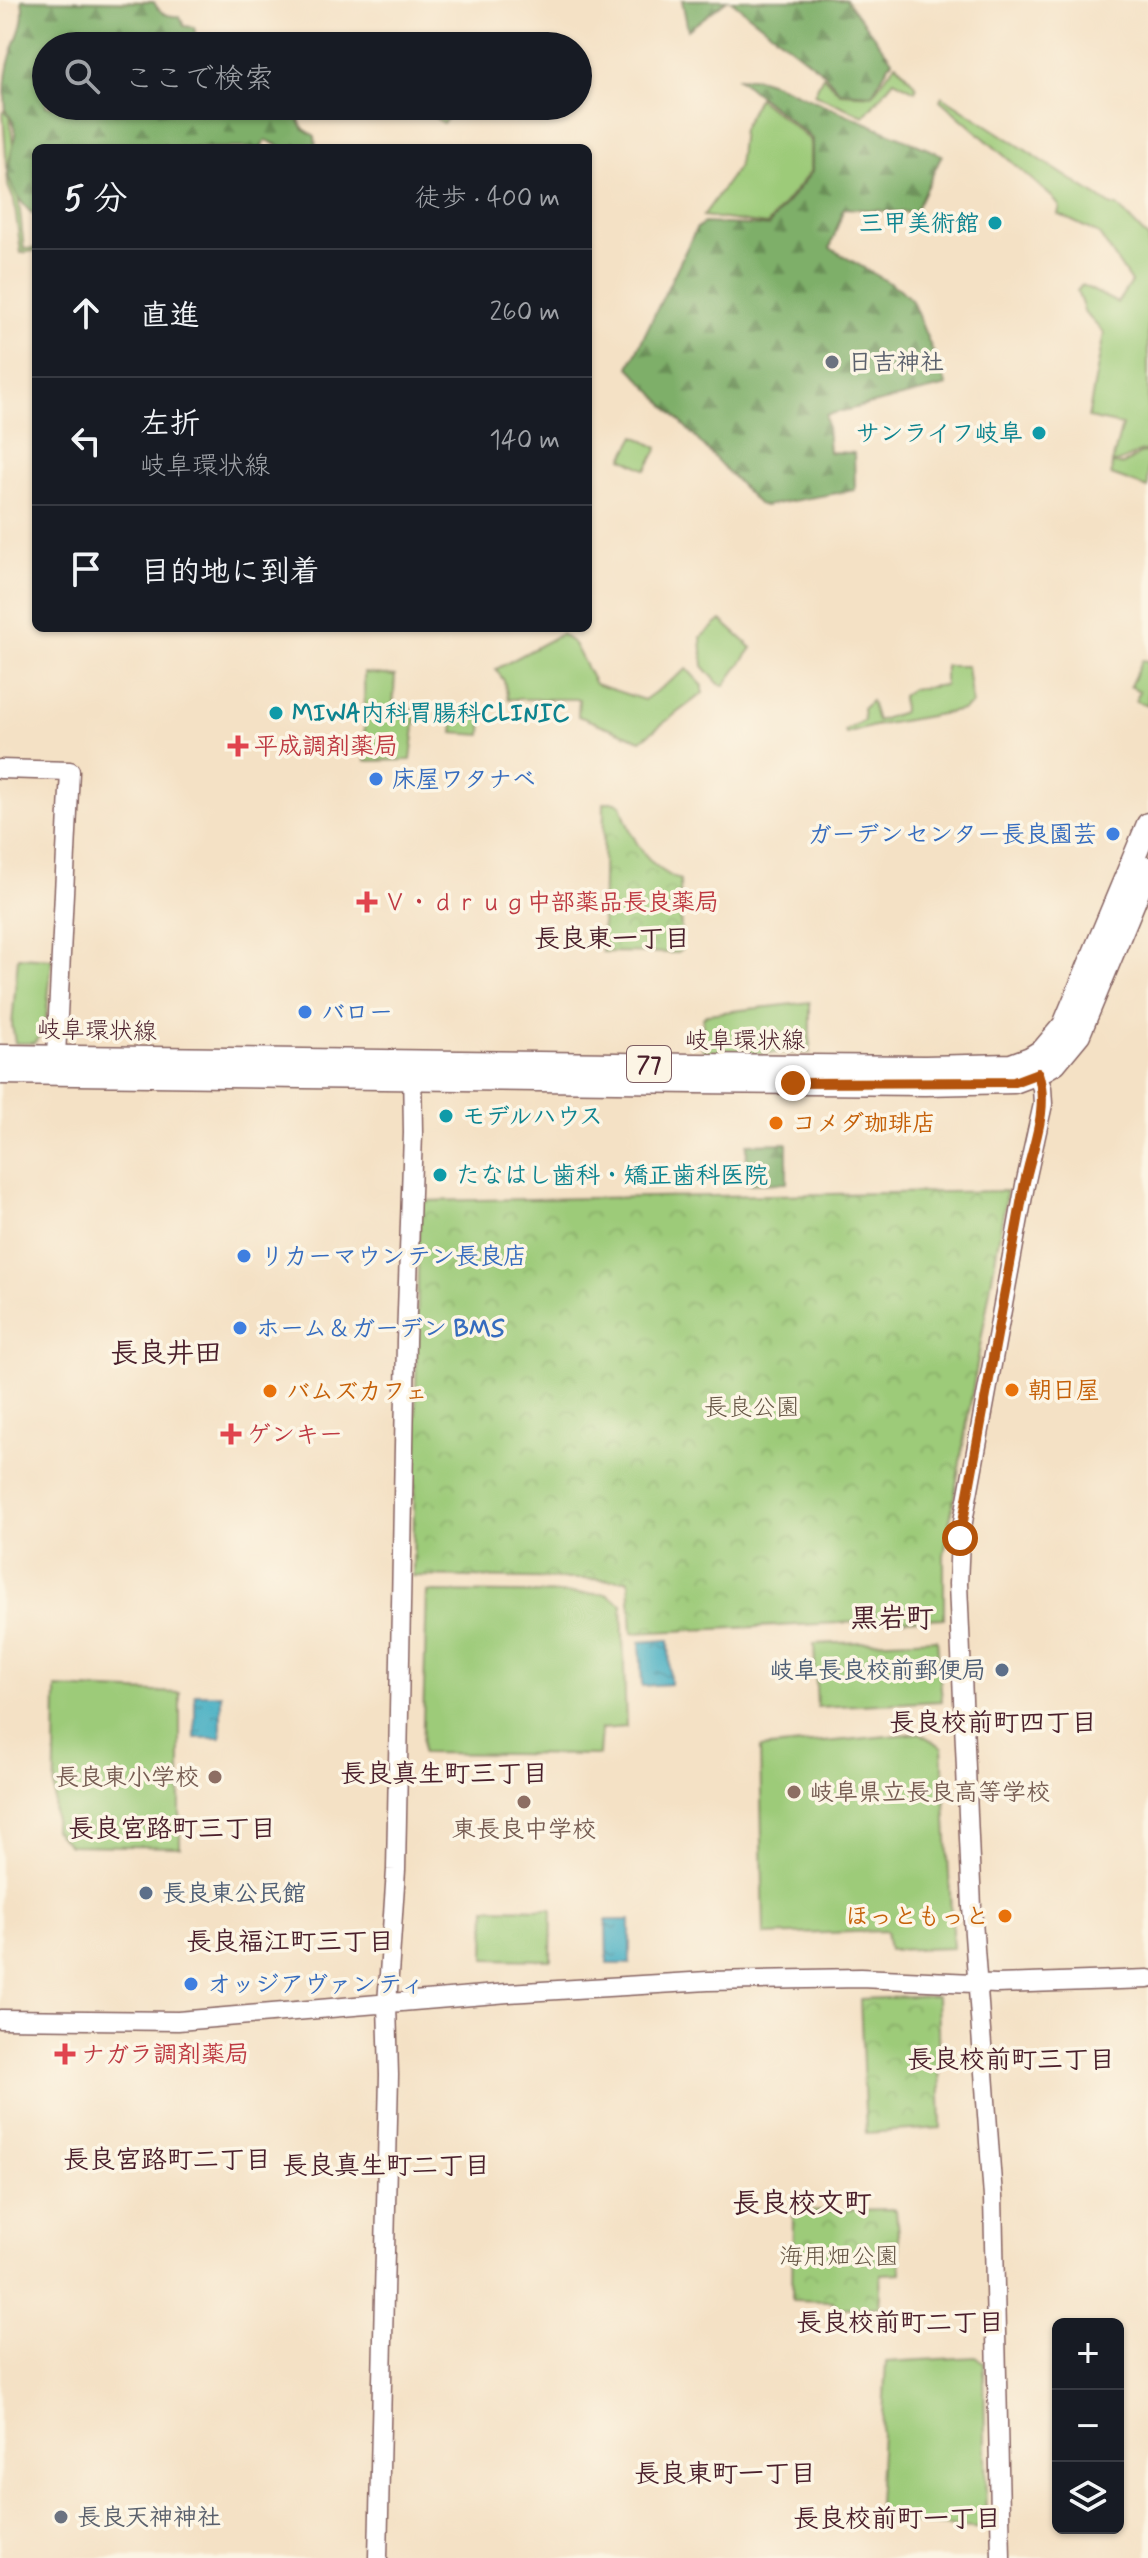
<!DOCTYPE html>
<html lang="ja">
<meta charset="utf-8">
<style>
:root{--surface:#171b24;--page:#242831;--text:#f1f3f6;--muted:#9ea1a6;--line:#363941}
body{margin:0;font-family:Mynerve,"Klee One",sans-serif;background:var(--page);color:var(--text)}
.controls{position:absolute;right:24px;bottom:24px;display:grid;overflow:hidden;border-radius:12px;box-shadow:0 2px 6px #0004}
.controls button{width:72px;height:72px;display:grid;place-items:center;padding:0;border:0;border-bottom:2px solid var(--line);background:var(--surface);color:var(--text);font:40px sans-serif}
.stop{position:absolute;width:24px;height:24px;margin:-18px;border:6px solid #b45309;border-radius:50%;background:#fff}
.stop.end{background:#b45309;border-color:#fff;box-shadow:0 2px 8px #0008}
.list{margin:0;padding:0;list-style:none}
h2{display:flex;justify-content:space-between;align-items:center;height:104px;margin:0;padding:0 32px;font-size:34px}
h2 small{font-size:26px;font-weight:400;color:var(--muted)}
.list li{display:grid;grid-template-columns:52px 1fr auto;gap:24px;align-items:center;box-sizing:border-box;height:128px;padding:0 32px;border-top:2px solid var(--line)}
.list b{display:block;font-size:30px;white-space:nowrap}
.list p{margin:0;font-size:26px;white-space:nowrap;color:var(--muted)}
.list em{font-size:26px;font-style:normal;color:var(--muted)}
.icon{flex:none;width:44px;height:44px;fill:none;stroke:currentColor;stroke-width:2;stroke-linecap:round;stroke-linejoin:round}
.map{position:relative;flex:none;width:1148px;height:2558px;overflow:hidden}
.search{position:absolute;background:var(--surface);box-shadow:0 2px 6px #0004;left:32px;top:32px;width:560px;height:88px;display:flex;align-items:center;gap:20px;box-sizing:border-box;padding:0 28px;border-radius:44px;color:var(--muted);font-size:30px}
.panel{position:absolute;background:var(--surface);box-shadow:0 2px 6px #0004;left:32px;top:144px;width:560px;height:488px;border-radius:12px}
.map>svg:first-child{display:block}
</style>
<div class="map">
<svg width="1148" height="2558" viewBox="0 0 1148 2558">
<defs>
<pattern id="forest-firs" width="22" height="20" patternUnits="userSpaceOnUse" patternTransform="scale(2)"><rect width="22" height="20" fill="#7eaf69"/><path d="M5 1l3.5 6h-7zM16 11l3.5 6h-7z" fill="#698e57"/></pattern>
<pattern id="park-crowns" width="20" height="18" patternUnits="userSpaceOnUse" patternTransform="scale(2)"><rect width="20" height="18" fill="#9dcb79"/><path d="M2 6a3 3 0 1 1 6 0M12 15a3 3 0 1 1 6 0" fill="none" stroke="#89ae69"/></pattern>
<pattern id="water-ripples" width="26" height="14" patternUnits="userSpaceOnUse" patternTransform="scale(2)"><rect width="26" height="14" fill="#43adc2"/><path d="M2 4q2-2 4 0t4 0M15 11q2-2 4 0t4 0" fill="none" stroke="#3a8c9e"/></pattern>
</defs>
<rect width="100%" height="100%" fill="#fcf5e5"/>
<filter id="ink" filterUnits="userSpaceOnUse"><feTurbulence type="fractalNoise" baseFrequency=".0125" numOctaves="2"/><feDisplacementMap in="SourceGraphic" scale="16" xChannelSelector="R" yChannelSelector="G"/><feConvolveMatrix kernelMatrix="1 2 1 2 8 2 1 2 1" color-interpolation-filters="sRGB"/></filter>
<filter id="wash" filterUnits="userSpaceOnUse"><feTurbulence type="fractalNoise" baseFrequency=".006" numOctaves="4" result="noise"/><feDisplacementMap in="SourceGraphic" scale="32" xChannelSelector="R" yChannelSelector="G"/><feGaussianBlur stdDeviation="1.8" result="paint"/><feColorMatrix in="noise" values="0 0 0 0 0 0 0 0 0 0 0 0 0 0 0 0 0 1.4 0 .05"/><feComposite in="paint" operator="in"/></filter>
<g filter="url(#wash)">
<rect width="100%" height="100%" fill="#f4e1c5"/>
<!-- grass -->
<path fill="#9dcb79" stroke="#747552" stroke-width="2" d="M896 63 917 87 915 91 894 80 864 116 814 94 823 76 840 93 872 95Z
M942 96 1112 206H1117L1148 238V451C1136 449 1126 463 1112 463L1122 425 1088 418 1104 333 1085 313 1077 291 1082 285 1117 303 1131 282 1099 234 1058 214 1060 207 1052 197 940 100Z
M758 98 810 140V172L767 225 703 216 738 167 742 129Z
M418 106H459L443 123Z
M9 107 24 249 35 248V251L21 253 14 200 8 186 3 112Z
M635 436 658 448 646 470 623 458Z
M1143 452 1148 453V488L1111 475 1112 464 1122 465Z
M721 620 752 648 725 685 719 684 703 666 701 637Z
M561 634 574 644 595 684 644 700 687 669 703 686V693L641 740 578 716 579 699H508L504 681 496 669Z
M1142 660 1148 661V705L1136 701 1139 691 1130 686Z
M945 666H967L972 704 963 710 874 726 846 734 845 731 864 720 863 708 871 701 877 721 903 712 902 696 912 689 945 685Z
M364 673 395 676 393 709 417 710 411 760 365 761Z
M483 711 482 735 453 733 455 712Z
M18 957 52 959 45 1029 34 1043H15L12 1025Z
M810 1002V1053H707L702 1048 703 1018 707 1014Z
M427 1592 606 1594 622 1604 626 1727 601 1729 599 1755 422 1753Z
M937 1639 942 1701 817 1707 814 1644Z
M56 1688 180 1693V1847L69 1845 54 1830Z
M920 1733 942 1747 953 1948 889 1950 886 1931 764 1935 760 1748Z
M486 1908 552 1909 551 1960 485 1959Z
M976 2357 984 2363 986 2529 877 2521 886 2362Z"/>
<!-- forest -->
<path fill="url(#forest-firs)" stroke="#64674a" stroke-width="2" d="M22 0 154 2C159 13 167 17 180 16L184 26 194 27 196 37 208 46H46V106H301L303 115 299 121 304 129 315 136 316 148H284L266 140 261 148H36V215H34C23 206 9 187 8 172 8 153 25 128 6 112 4 93 5 74 11 55 17 34 26 24 22 0Z
M682 0H727L688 30Z
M730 0H846L892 60 872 94 840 92 824 73Z
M738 78H757L773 83 942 155 914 213 844 208 830 248 900 289 912 301 947 386 826 415 829 452 854 453 855 490 764 506 758 504 629 367 696 229 704 223 768 226 812 172V139Z
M787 1143V1183L746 1184 747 1144Z"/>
<!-- park -->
<path fill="url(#park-crowns)" stroke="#747552" stroke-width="2" d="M604 802H616L621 805C630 837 647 868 680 880L681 950 677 953 602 952Z
M1007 1191 944 1555V1618L632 1633 629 1580 413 1576 419 1201Z
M937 1996 941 2128 866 2133 860 1999Z
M892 2209 896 2210 901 2273 881 2274 879 2307 836 2308 833 2301 792 2300 793 2211Z"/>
<!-- water -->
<path fill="url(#water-ripples)" stroke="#466676" stroke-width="2" d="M669 1640 670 1684 642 1686 640 1642Z
M195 1694H221V1738H195Z
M606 1920H630V1964H607Z"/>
</g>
<g filter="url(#ink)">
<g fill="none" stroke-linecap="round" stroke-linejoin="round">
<defs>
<path id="minor" d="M0 769 70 771 56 1056
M0 2019 178 2021 508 1993 708 1981 860 1978 996 1984 1148 1979
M378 2558 389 2075 387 2004 396 1870 406 1341 413 1133 412 1066
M1001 2558 993 2197 972 1907 958 1584 960 1538 1025 1185 1043 1104 1042 1088 1033 1064"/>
<path id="major" d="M0 1056 695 1065 925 1067 1011 1065 1030 1058 1043 1050 1064 1025 1148 824
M0 1073 695 1082 925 1084 1014 1082 1038 1073 1055 1063 1079 1034 1148 868"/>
</defs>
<!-- minor casing -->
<use href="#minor" stroke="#866361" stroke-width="21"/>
<!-- major casing -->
<use href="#major" stroke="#866361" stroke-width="25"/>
<!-- minor -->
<use href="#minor" stroke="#fff" stroke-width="18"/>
<!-- major -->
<use href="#major" stroke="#fff" stroke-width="22"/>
</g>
</g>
<g fill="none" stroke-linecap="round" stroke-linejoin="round" filter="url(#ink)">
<!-- route -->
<path stroke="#b45309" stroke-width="10" d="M793 1083 1014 1082 1038 1073C1050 1111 1031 1149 1024 1187 1003 1304 982 1421 960 1538"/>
</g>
<!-- markers -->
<g fill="#0f9aa8" stroke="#fcf5e5" stroke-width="3">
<circle cx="995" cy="223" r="8"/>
<circle cx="1039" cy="433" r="8"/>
<circle cx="276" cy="713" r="8"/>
<circle cx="446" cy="1116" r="8"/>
<circle cx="440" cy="1175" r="8"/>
</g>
<g fill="#6b7280" stroke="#fcf5e5" stroke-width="3">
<circle cx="832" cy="362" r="8"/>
<circle cx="61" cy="2517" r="8"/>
</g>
<g fill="#e0444e" stroke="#fcf5e5" stroke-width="3">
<path d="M234 734h8v8h8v8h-8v8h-8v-8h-8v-8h8z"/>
<path d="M363 890h8v8h8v8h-8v8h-8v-8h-8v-8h8z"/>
<path d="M227 1422h8v8h8v8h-8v8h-8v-8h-8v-8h8z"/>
<path d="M61 2042h8v8h8v8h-8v8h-8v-8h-8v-8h8z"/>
</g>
<g fill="#3f7fe0" stroke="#fcf5e5" stroke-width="3">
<circle cx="376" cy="779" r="8"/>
<circle cx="1113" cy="834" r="8"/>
<circle cx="305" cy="1012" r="8"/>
<circle cx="244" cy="1256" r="8"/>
<circle cx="240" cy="1328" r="8"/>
<circle cx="191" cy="1984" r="8"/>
</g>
<g fill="#e8710a" stroke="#fcf5e5" stroke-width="3">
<circle cx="776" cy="1123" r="8"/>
<circle cx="1012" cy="1390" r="8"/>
<circle cx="270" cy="1391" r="8"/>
<circle cx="1005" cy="1916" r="8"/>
</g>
<g fill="#5c6f8a" stroke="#fcf5e5" stroke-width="3">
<circle cx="1002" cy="1670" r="8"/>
<circle cx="146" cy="1893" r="8"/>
</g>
<g fill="#8d6e63" stroke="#fcf5e5" stroke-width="3">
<circle cx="215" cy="1777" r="8"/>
<circle cx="794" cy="1792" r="8"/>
<circle cx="524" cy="1802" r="8"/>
</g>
<g text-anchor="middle" stroke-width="7" stroke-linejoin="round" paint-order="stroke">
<!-- shield labels -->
<rect fill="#fcf5e5" stroke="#7f5f63" stroke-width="2" x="627" y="1046" width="44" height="36" rx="6"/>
<g font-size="22" font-weight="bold" fill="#4a1f2b">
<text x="649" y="1072">77</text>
</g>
<!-- culture labels -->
<g font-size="24" font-weight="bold" fill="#0d838f" stroke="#fcf5e5" text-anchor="start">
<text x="979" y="231" text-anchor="end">三甲美術館</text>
<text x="1023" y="441" text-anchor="end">サンライフ岐阜</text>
<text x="292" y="721">MIWA内科胃腸科CLINIC</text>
<text x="462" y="1124">モデルハウス</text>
<text x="456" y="1183">たなはし歯科・矯正歯科医院</text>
</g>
<!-- worship labels -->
<g font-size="24" font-weight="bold" fill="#5b616d" stroke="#fcf5e5" text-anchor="start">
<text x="848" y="370">日吉神社</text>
<text x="77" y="2525">長良天神神社</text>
</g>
<!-- health labels -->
<g font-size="24" font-weight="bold" fill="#be3a42" stroke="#fcf5e5" text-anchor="start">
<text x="254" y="754">平成調剤薬局</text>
<text x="383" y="910">Ｖ・ｄｒｕｇ中部薬品長良薬局</text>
<text x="247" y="1442">ゲンキー</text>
<text x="81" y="2062">ナガラ調剤薬局</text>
</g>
<!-- shop labels -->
<g font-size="24" font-weight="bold" fill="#366cbe" stroke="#fcf5e5" text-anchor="start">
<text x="392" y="787">床屋ワタナベ</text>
<text x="1097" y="842" text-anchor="end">ガーデンセンター長良園芸</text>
<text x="321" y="1020">バロー</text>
<text x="260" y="1264">リカーマウンテン長良店</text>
<text x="256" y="1336">ホーム＆ガーデン BMS</text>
<text x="207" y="1992">オッジアヴァンティ</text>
</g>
<!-- street labels -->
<g font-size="24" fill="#4a1f2b" stroke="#fcf5e5">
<text transform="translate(97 1030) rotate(1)" y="8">岐阜環状線</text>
<text x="745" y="1048">岐阜環状線</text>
</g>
<!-- food labels -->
<g font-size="24" font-weight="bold" fill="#c56008" stroke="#fcf5e5" text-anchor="start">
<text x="792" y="1131">コメダ珈琲店</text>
<text x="1028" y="1398">朝日屋</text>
<text x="286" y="1399">バムズカフェ</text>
<text x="989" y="1924" text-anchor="end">ほっともっと</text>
</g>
<!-- park labels -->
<g font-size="24" fill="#635342" stroke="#fcf5e5">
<text x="752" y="1415">長良公園</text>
<text x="839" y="2264">海用畑公園</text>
</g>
<!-- service labels -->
<g font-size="24" font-weight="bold" fill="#4e5e75" stroke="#fcf5e5" text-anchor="end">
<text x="986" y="1678">岐阜長良校前郵便局</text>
<text x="162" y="1901" text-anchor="start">長良東公民館</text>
</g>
<!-- education labels -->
<g font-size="24" font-weight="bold" fill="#785e54" stroke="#fcf5e5" text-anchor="end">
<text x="199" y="1785">長良東小学校</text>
<text x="810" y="1800" text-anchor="start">岐阜県立長良高等学校</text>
<text x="524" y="1837" text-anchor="middle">東長良中学校</text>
</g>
<!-- neighbourhood labels -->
<g font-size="26" font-weight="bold" fill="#4a1f2b" stroke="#fcf5e5">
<text x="612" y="947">長良東一丁目</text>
<text x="993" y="1731">長良校前町四丁目</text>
<text x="444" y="1782">長良真生町三丁目</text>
<text x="172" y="1837">長良宮路町三丁目</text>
<text x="290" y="1950">長良福江町三丁目</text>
<text x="1011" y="2068">長良校前町三丁目</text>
<text x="167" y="2168">長良宮路町二丁目</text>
<text x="386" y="2174">長良真生町二丁目</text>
<text x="900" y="2331">長良校前町二丁目</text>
<text x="725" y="2482">長良東町一丁目</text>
<text x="897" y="2527">長良校前町一丁目</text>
</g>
<!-- quarter labels -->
<g font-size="28" font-weight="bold" fill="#4a1f2b" stroke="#fcf5e5">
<text x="166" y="1362">長良井田</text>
<text x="892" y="1627">黒岩町</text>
<text x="802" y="2212">長良校文町</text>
</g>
</g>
</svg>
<div class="controls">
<button>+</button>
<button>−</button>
<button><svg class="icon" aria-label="layers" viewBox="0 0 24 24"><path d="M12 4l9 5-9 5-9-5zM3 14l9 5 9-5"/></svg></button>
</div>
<div class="stop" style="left:960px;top:1538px"></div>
<div class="stop end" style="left:793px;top:1083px"></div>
<div class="search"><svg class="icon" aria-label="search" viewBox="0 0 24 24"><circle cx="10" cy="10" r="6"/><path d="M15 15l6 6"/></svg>ここで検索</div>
<section class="panel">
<h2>5 分<small>徒歩 · 400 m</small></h2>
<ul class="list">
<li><svg class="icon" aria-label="ahead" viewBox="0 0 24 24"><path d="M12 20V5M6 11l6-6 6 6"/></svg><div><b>直進</b></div><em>260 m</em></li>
<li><svg class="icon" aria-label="left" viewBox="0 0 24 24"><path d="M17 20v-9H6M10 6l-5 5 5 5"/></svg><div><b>左折</b><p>岐阜環状線</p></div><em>140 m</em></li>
<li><svg class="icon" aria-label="arrive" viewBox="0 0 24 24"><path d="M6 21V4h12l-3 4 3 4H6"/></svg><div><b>目的地に到着</b></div></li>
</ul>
</section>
</div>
